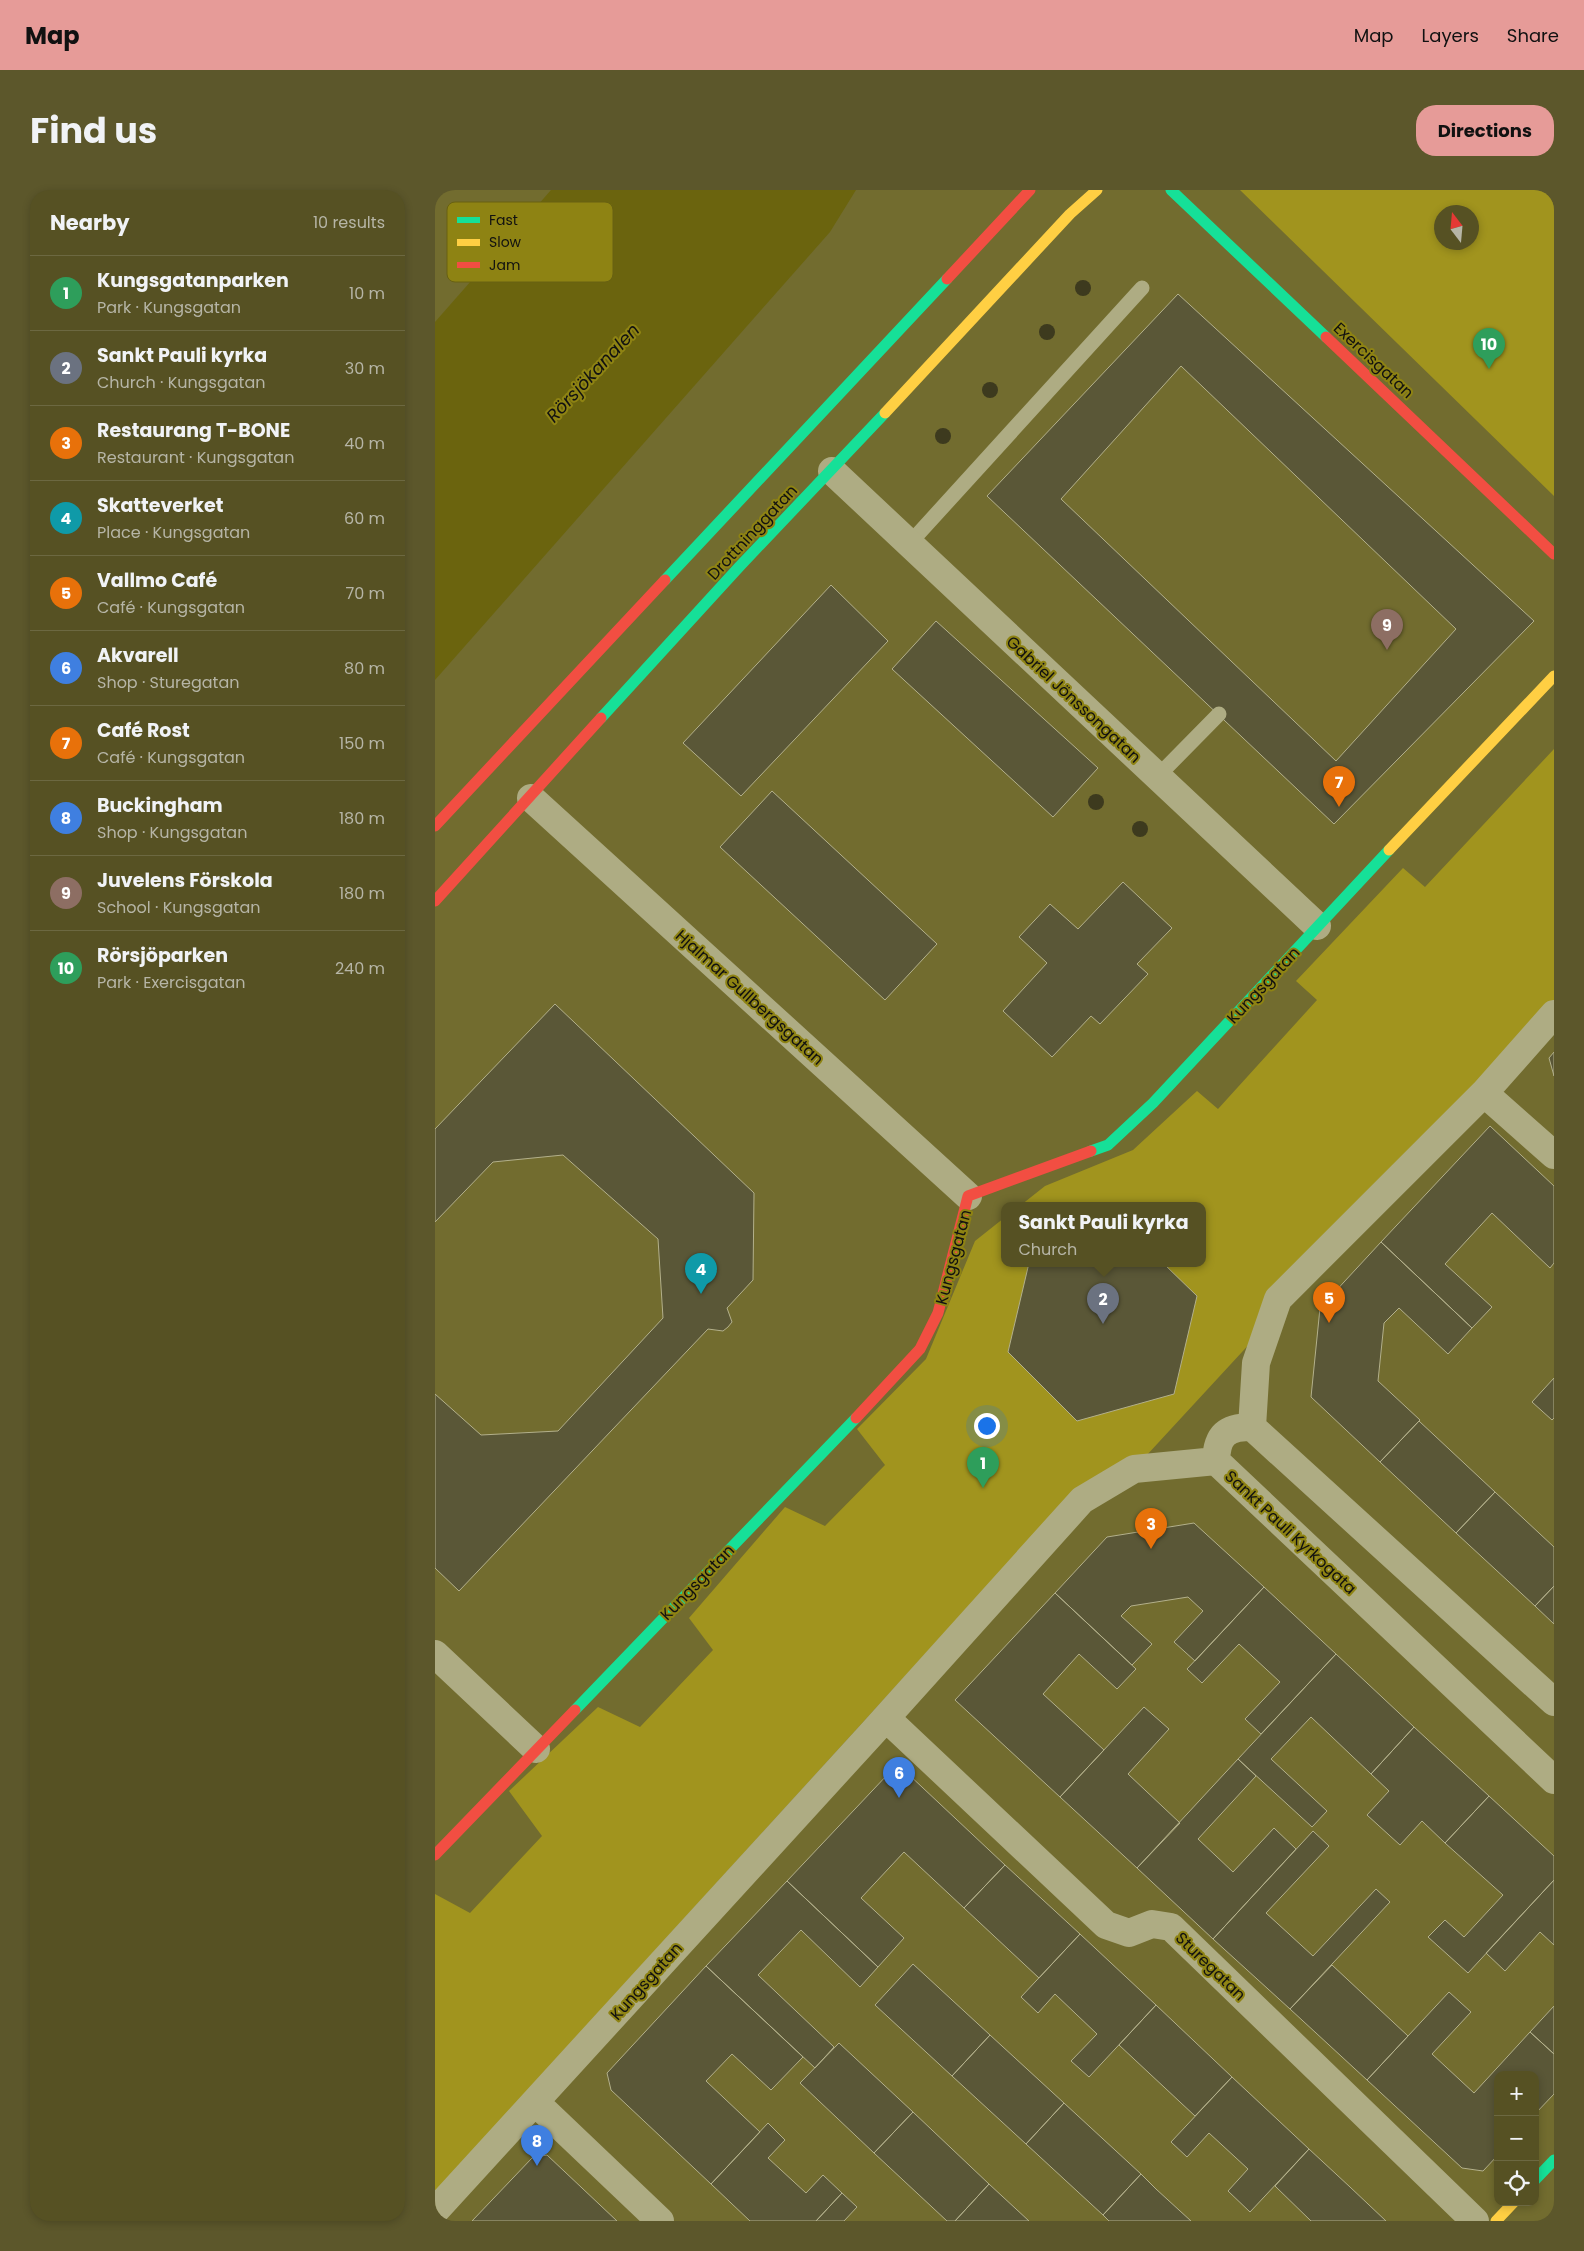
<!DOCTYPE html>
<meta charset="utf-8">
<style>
:root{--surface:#565123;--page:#5c572b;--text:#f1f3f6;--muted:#b6b5a6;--line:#6c6841;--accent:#e69b98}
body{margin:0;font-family:Poppins,sans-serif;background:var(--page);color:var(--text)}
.controls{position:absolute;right:15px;bottom:15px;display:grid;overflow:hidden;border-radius:10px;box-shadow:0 2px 8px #0003}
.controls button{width:45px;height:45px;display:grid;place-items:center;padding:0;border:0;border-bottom:1px solid var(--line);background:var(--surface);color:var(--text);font:25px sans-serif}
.compass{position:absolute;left:999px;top:15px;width:45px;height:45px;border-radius:50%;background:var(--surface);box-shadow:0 2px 8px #0003;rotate:344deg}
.you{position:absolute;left:551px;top:1235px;width:18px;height:18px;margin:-12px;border:4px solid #fff;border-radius:50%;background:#1a73e8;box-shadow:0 0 0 8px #1a73e833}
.badge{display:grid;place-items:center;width:32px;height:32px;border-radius:50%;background:var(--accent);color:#fff;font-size:16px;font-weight:700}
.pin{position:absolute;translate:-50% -41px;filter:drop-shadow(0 1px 2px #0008)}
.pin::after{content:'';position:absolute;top:26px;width:18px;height:15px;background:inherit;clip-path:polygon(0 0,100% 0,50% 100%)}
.popup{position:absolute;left:566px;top:1012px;width:205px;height:65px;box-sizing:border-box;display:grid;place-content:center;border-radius:10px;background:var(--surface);filter:drop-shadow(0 1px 4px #0005);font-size:16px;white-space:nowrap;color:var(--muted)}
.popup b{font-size:19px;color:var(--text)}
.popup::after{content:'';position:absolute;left:50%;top:100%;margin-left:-10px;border:10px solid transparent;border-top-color:var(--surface)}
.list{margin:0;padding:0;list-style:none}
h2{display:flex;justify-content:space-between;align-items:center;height:65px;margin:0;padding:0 20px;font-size:21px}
h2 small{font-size:16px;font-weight:400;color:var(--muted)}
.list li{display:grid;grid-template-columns:32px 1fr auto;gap:15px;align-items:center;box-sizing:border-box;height:75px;padding:0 20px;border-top:1px solid var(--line)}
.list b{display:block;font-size:19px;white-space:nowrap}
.list p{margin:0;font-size:16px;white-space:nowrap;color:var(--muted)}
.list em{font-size:16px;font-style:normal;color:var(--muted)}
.icon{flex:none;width:28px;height:28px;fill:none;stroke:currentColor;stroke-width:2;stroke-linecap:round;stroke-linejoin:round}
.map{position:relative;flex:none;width:1119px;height:2031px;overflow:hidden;border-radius:20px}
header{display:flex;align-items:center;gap:30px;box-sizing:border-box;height:70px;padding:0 25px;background:var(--accent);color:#111}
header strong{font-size:24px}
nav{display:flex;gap:28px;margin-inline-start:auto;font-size:18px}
.intro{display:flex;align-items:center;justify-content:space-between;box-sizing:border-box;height:120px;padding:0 30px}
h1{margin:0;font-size:35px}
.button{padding:12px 22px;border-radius:20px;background:var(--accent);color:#111;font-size:18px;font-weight:700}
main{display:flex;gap:30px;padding:0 30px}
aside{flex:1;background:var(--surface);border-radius:20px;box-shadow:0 2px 8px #0003}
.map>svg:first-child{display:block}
</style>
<header>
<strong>Map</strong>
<nav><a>Map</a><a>Layers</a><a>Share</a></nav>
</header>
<div class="intro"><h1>Find us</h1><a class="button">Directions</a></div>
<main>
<aside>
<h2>Nearby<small>10 results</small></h2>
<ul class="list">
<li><span class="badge" style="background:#2e9e5b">1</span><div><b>Kungsgatanparken</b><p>Park · Kungsgatan</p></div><em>10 m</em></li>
<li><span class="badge" style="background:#6b7280">2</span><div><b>Sankt Pauli kyrka</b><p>Church · Kungsgatan</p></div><em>30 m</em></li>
<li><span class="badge" style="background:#e8710a">3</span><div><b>Restaurang T-BONE</b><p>Restaurant · Kungsgatan</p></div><em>40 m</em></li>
<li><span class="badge" style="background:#0f9aa8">4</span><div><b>Skatteverket</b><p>Place · Kungsgatan</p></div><em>60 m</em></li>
<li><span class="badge" style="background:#e8710a">5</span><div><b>Vallmo Café</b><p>Café · Kungsgatan</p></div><em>70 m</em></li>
<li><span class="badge" style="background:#3f7fe0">6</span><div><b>Akvarell</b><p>Shop · Sturegatan</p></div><em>80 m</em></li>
<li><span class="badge" style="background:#e8710a">7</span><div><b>Café Rost</b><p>Café · Kungsgatan</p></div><em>150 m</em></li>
<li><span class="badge" style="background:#3f7fe0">8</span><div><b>Buckingham</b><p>Shop · Kungsgatan</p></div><em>180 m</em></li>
<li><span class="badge" style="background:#8d6e63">9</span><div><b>Juvelens Förskola</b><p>School · Kungsgatan</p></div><em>180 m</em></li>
<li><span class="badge" style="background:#2e9e5b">10</span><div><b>Rörsjöparken</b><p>Park · Exercisgatan</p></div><em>240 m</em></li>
</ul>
</aside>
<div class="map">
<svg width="1119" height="2031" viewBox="0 0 1119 2031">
<rect width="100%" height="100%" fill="#726c2f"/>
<!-- green -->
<path fill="#a1941e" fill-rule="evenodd" d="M805 0H1119V306ZM1036 22V52H1006V22Z
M1119 559V824L699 1279 604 1339 0 2002V1704L35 1723 107 1646 74 1601 163 1517 205 1537 278 1460 254 1428 350 1317 390 1336 450 1275 422 1239 491 1169 540 1051 569 1028V1073H767V1015H586L610 996 698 960 762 901 783 919 882 810 861 791 968 678 990 697Z"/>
<!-- water -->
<path fill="#6b640e" d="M116 0H421L395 42 0 490V132Z"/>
<!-- building -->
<path fill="#5a5737" stroke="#b3b08b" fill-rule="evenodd" d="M743 104 1099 431 899 634 552 306ZM746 176 1021 439 901 571 626 309Z
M396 395 453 451 306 606 248 553Z
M501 431 663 578 618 627 457 479Z
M337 601 502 754 450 810 285 657Z
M688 692 737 738 702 774 713 784 665 834 656 826 617 867 568 821 612 773 584 747 615 714 643 739Z
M120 814 319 1003 318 1090 292 1118 297 1132 293 1137 288 1141 273 1139 24 1401 0 1378V1204L46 1245 123 1241 228 1128 223 1049 128 965 58 972 0 1032V939Z
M1119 862V886L1114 868Z
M1055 936 1119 996V1073L1115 1078 1057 1023 1010 1074 1057 1117 1037 1138 946 1052Z
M946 1052 1037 1138 1013 1164 964 1118 949 1133 943 1191 985 1230 945 1272 876 1207 885 1118Z
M594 1073H728L762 1106 739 1204 642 1231 573 1162Z
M1119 1188V1228L1117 1230 1097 1212Z
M984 1231 1060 1302 1021 1343 945 1272Z
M1060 1302 1119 1357V1396L1100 1416 1021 1343Z
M759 1333 829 1397 760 1471 739 1452 768 1421 753 1407 696 1416 686 1426 717 1454 697 1475 620 1403 672 1347Z
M1119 1396V1434L1100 1416Z
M829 1397 901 1464 826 1544 810 1529 845 1492 804 1454 767 1493 752 1479Z
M620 1403 701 1479 682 1499 644 1464 608 1504 669 1560 625 1607 520 1510Z
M901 1464 979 1537 936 1584 876 1527 836 1569 892 1621 877 1637 803 1569Z
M709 1517 734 1539 693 1584 745 1633 702 1678 625 1607Z
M979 1537 1054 1606 1010 1653 987 1631 965 1655 932 1625 954 1601 936 1584Z
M803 1569 821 1586 763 1649 798 1682 839 1638 861 1659 778 1749 702 1678Z
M471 1582 570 1675 529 1718 469 1662 426 1708 469 1748 443 1777 352 1691 454 1583Z
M1054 1606 1119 1666V1690L1033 1783 993 1747 1010 1730 1029 1747 1068 1705 1010 1653Z
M878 1641 894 1656 831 1723 878 1766 941 1699 955 1712 855 1819 778 1749Z
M570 1675 645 1744 604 1788 529 1718Z
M1119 1690V1755L1105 1742 1070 1781 1051 1763Z
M352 1691 443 1777 425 1797 366 1740 323 1785 399 1857 380 1878 271 1776Z
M645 1744 721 1815 654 1887 636 1871 662 1844 620 1804 603 1823 586 1807Z
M478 1774 555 1845 517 1886 440 1815Z
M897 1775 973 1846 932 1890 855 1819Z
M271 1776 368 1867 336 1900 297 1864 271 1891 325 1942 276 1994 176 1900 172 1883Z
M1014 1802 1036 1822 997 1864 1039 1903 1095 1842 1119 1864V1904L1100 1924V1885H1063V1965L1048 1981 1027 1978 932 1890Z
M721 1815 797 1887 760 1926 684 1855Z
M1119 1816V1864L1095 1842Z
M555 1845 629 1913 591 1954 517 1886Z
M404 1853 478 1922 439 1963 365 1893Z
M797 1887 874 1959 815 2022 793 2001 813 1979 774 1943 752 1967 736 1952Z
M629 1913 706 1984 668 2025 591 1954Z
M478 1922 554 1994 520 2031H512L439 1963Z
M333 1933 350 1950 333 1968 371 2003 388 1985 407 2003 381 2031H315L276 1994Z
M874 1959 915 1997 951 2031H876L840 1996Z
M112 1965 182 2031H37L97 1968Z
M706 1984 721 1999 756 2031H674L668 2025Z
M554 1994 594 2031H520Z
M407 2003 422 2017 409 2031H381Z"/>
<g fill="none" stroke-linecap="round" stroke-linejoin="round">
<!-- lane -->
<path stroke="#aeac83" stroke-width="15" d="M474 354 707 98
M722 587 784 524"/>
<!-- street -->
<path stroke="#aeac83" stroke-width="28" d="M397 281 882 736
M96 608 533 1006
M1049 903 1119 965
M817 1237 821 1173 843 1109 1049 903 1119 824
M0 1464 101 1559
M1119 1512 817 1237C791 1237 782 1245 781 1271L1119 1590
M451 1528 671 1735 694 1743 717 1734 736 1737 1040 2031
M100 1912 225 2031
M0 2021 438 1542 647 1310 699 1279 781 1271"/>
<!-- fast -->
<path stroke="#16e098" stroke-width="11" d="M736 0 891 147
M230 390 512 89
M166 528 304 377 450 223
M656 961 673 955 718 913 954 660
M140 1520 421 1228
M1100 1990 1119 1970"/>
<!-- slow -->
<path stroke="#ffcf43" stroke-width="11" d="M450 223 635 24 662 0
M954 660 1119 486
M1061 2031 1079 2012"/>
<!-- jam -->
<path stroke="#f24e42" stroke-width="11" d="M512 89 595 0
M891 147 1119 364
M0 636 230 390
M0 711 166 528
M421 1228 485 1159 503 1123 533 1006 656 961
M0 1665 140 1520"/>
</g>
<!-- trees -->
<g fill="#3d3a1e">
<circle cx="648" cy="98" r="8"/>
<circle cx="612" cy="142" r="8"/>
<circle cx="555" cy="200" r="8"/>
<circle cx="508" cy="246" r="8"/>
<circle cx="661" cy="612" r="8"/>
<circle cx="705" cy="639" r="8"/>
</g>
<g text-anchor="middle" stroke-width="4" stroke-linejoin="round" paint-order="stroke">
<!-- street labels -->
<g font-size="16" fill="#111" stroke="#8e8313">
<text transform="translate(939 170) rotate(43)" y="6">Exercisgatan</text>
<text transform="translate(317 342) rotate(-47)" y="6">Drottninggatan</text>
<text transform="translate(639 509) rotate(43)" y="6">Gabriel Jönssongatan</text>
<text transform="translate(828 795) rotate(-47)" y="6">Kungsgatan</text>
<text transform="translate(315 807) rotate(42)" y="6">Hjalmar Gullbergsgatan</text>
<text transform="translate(518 1067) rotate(-75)" y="6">Kungsgatan</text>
<text transform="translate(856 1342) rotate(43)" y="6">Sankt Pauli Kyrkogata</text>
<text transform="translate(262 1392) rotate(-46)" y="6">Kungsgatan</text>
<text transform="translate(776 1776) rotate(44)" y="6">Sturegatan</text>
<text transform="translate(211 1791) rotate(-48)" y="6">Kungsgatan</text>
</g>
<!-- water labels -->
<g font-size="18" font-style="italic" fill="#111" stroke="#8e8313">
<text transform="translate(158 183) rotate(-47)" y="6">Rörsjökanalen</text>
</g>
</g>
<!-- legend -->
<rect x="12" y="12" width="166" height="80" rx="8" fill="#8e8313" stroke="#686112" stroke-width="1"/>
<rect x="22" y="27" width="23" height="6" fill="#16e098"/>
<rect x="22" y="49" width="23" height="7" fill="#ffcf43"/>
<rect x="22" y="72" width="23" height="6" fill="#f24e42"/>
<g font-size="14" fill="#111">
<text x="54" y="35">Fast</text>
<text x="54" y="57">Slow</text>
<text x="54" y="80">Jam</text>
</g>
</svg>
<div class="controls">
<button>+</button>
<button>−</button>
<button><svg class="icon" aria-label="locate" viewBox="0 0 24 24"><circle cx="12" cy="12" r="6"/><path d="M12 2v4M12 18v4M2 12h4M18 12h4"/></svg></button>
</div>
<svg class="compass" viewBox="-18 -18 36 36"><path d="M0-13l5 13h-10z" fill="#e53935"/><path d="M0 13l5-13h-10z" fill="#b6b5a6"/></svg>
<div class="you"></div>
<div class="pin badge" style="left:548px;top:1298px;background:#2e9e5b">1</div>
<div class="pin badge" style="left:668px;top:1134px;background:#6b7280">2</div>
<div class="popup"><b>Sankt Pauli kyrka</b>Church</div>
<div class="pin badge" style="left:716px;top:1359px;background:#e8710a">3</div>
<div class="pin badge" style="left:266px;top:1104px;background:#0f9aa8">4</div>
<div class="pin badge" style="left:894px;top:1133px;background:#e8710a">5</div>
<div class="pin badge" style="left:464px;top:1608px;background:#3f7fe0">6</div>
<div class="pin badge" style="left:904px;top:617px;background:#e8710a">7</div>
<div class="pin badge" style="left:102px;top:1976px;background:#3f7fe0">8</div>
<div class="pin badge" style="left:952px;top:460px;background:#8d6e63">9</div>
<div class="pin badge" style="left:1054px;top:179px;background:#2e9e5b">10</div>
</div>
</main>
